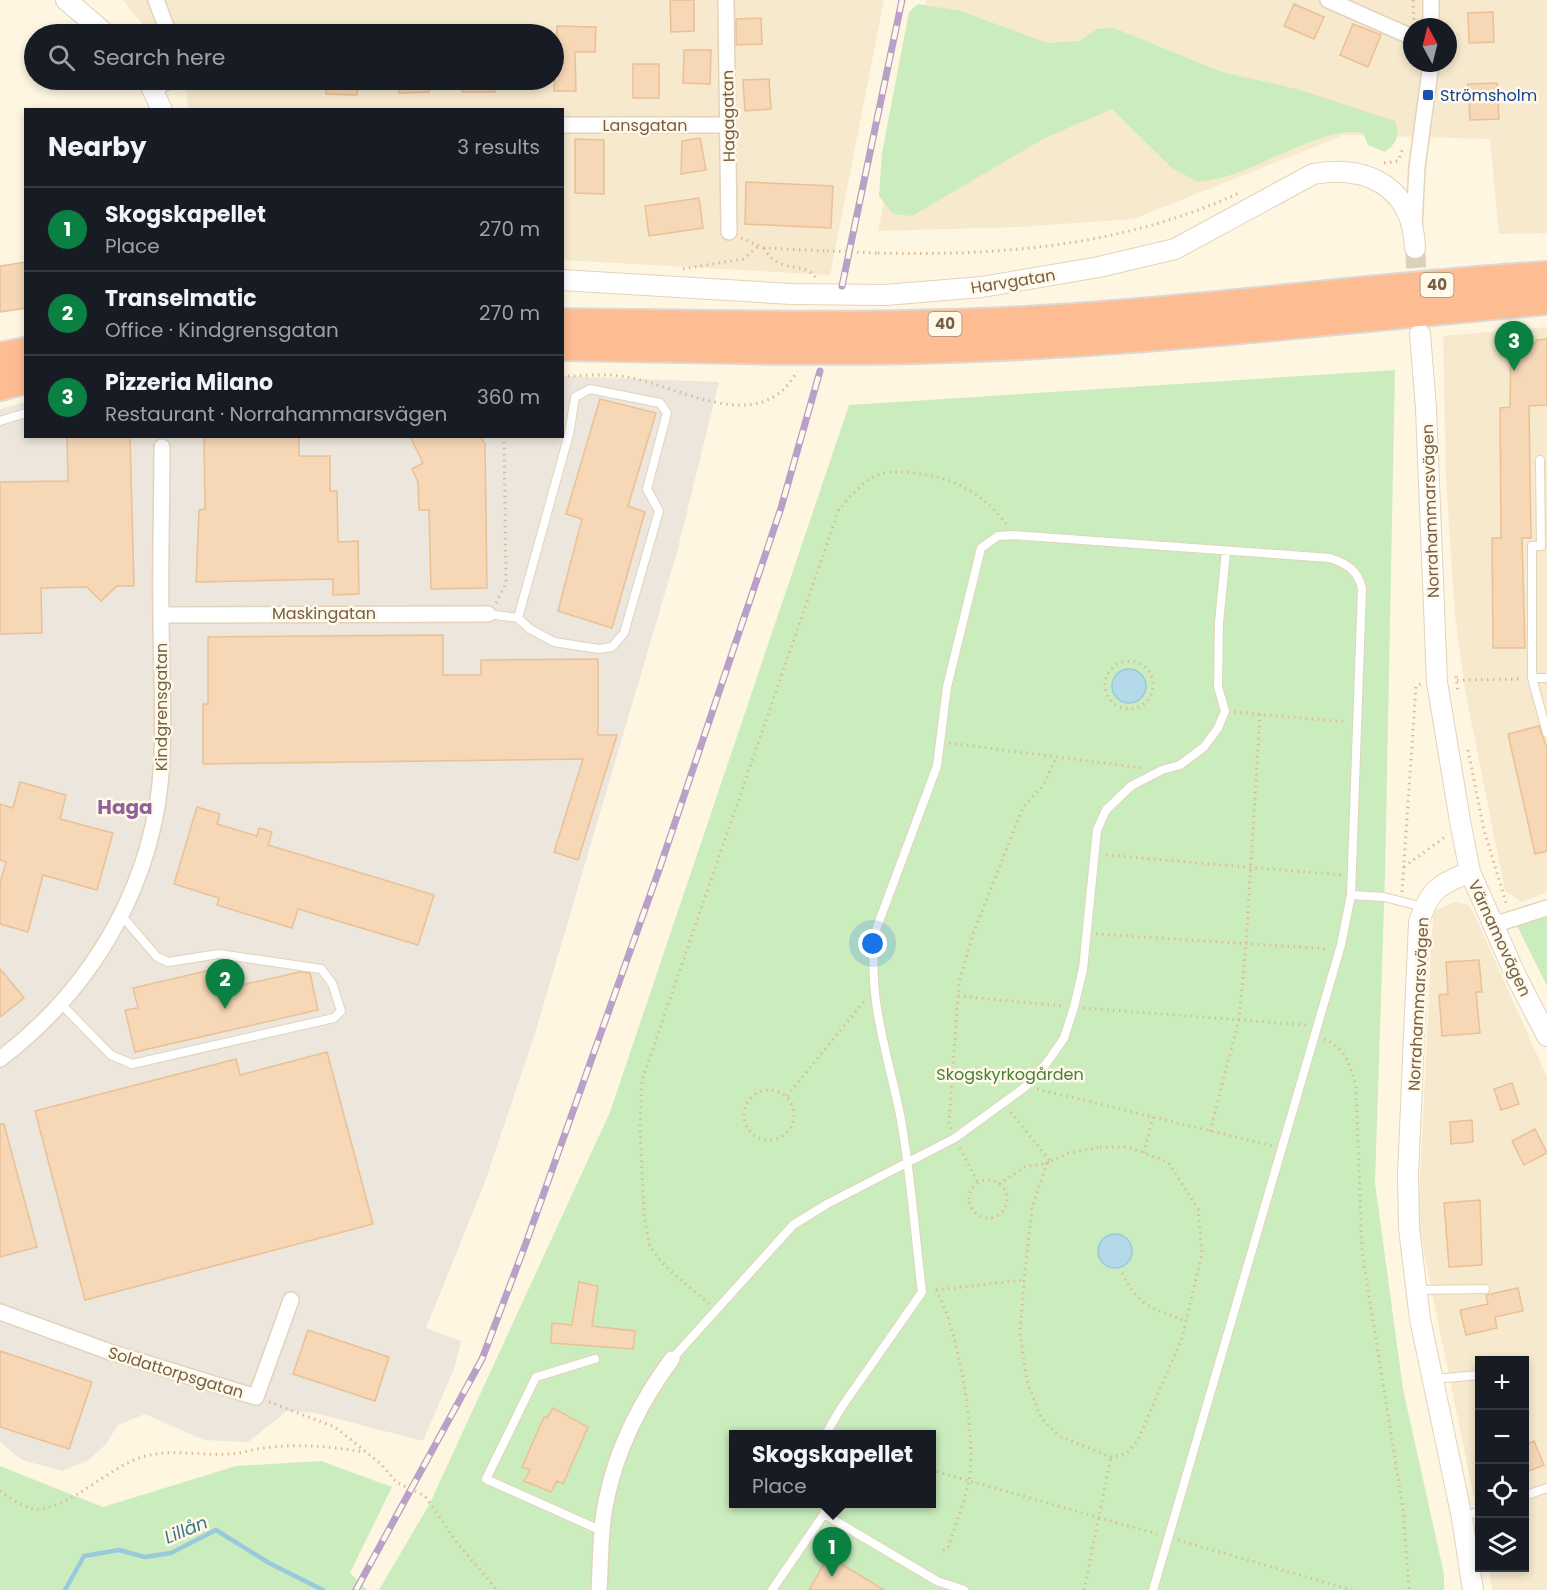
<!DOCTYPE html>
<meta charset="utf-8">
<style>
:root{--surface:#171b24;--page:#20242c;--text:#f1f3f6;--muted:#9ea1a6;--line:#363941;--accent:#0b8043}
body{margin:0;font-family:Poppins,sans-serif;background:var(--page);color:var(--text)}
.controls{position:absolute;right:18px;bottom:18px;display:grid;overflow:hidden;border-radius:0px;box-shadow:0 3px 9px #0003}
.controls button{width:54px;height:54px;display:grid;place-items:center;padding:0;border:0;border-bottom:2px solid var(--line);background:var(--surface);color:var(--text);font:30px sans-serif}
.compass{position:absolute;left:1403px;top:18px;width:54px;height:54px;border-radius:50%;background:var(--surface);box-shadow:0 3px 9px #0003;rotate:353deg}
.you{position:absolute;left:873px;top:944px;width:21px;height:21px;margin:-15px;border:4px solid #fff;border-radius:50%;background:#1a73e8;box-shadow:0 0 0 9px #1a73e833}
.badge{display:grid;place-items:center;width:39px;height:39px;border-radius:50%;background:var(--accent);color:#fff;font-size:20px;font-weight:700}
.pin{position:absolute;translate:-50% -50px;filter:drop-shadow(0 2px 3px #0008)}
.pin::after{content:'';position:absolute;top:32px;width:21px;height:18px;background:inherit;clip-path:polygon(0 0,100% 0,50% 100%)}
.popup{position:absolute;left:729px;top:1430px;width:207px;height:78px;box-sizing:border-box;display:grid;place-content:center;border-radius:0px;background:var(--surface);filter:drop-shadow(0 2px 4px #0005);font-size:20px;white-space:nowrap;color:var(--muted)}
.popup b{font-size:22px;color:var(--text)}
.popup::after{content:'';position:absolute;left:50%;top:100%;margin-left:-12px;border:12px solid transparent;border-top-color:var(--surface)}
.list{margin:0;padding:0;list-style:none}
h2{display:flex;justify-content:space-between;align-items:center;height:78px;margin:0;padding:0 24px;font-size:26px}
h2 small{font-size:20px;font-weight:400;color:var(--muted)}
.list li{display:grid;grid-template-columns:39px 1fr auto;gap:18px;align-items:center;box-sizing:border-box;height:84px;padding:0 24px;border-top:2px solid var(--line)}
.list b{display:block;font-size:22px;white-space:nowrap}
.list p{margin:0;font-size:20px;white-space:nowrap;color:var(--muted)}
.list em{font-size:20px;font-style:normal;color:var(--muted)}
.icon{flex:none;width:33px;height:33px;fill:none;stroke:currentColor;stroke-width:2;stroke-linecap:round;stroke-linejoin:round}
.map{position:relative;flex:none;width:1547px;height:1590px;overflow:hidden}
.search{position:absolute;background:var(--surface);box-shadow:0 3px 9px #0003;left:24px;top:24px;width:540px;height:66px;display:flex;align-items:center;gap:15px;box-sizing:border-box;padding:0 21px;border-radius:33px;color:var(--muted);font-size:22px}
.panel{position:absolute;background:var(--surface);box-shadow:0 3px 9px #0003;left:24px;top:108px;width:540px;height:330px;border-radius:0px}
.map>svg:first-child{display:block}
</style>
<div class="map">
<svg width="1547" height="1590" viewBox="0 0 1547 1590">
<rect width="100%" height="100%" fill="#fef6e1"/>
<!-- residential -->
<path fill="#f6e9ce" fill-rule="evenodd" d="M123 0H884L830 275 563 260 562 110 188 109 186 90 179 80H554V34H150Z
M926 0H1547V233L1499 234 1490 139 1344 135 1133 219 1018 227 878 231ZM1412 27H1448V63H1412Z
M1547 327V892L1522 902 1505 891 1465 690 1455 615 1446 480 1443 336Z
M1455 902 1468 905 1473 911 1547 1077V1590H1492L1489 1568H1524V1360H1480L1479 1523 1418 1223 1432 931 1434 911Z"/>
<!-- industrial -->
<path fill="#ece6dc" d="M563 376 719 382 677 552 536 1030 485 1182 426 1328 461 1341 454 1369 423 1441 315 1413 287 1411 248 1442 204 1440 145 1414 118 1425 106 1444 89 1460 62 1471 22 1460 0 1442V409L25 402 26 436H562Z"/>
<!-- green -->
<path fill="#cbedbe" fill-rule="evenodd" d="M918 4 961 11 1047 43 1080 41 1097 29 1114 28 1222 72 1297 89 1395 121C1400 135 1397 143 1385 152L1368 145 1363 133C1329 125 1268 163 1234 174 1223 178 1210 180 1198 182L1172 168 1112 109 1045 138 912 216 893 214 879 196 882 153 909 12Z
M1395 370 1385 876 1375 1183 1403 1389 1444 1574V1590H379L430 1503 610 1112 849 405ZM733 1434H931V1504H733Z
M1547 915V986L1517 926Z
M321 1461 392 1487 350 1573 367 1590H0V1466L103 1507 236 1466Z"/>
<!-- water -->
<path fill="#b4dae9" stroke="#99c9dc" stroke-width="1.5" d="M1112 686a17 17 0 1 1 34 0a17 17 0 1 1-34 0Z
M1098 1251a17 17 0 1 1 34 0a17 17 0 1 1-34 0Z"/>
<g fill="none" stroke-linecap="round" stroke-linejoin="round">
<!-- stream -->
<path stroke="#99c9dc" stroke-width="4.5" d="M65 1590 84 1556 119 1550 145 1557 171 1553 216 1530 269 1563 323 1590"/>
</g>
<!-- building -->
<path fill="#f6d7b6" stroke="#eac095" stroke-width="1.5" d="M670 0H694V31L671 32Z
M1294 4 1324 17 1314 39 1284 26Z
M1493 12 1494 42 1469 43 1468 13Z
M761 18 762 44 736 45V19Z
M1353 24 1381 35 1368 67 1340 55Z
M557 26 596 27 595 52H575L576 91H554Z
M684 50H711L710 84 683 83Z
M633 64H659V98H633Z
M769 79 771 109 745 111 743 80Z
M326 80H358L357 95 326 94Z
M398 80H428L429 92 399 93Z
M462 80H495V92H462Z
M1497 83 1499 119 1470 120 1468 84Z
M700 138 706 170 681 174 682 141Z
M575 139 604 140V194L575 193Z
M746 182 833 186 831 228 745 224Z
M699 198 703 228 649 236 645 206Z
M26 262V308L0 312V266Z
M1547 339V405L1529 406 1531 538H1522L1525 648H1493L1492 538H1501L1500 408 1510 407 1511 344H1534L1537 340Z
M600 399 656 413 628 506 645 512 612 628 558 611 582 519 566 514Z
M67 436H130L134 586H117L101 601 87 587 41 588 42 633 0 634V482L68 481Z
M204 436H299V456H330V491H337L338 542 358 541 359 594 333 595V579L196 582 199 510 205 509Z
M410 436H480L485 444 487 588 431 589 429 510H419L418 482 412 469 423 463Z
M443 635V675H481V660L598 659V735H617L578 860 554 852 583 759 203 764V704H208V637Z
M1539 726 1547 748V851L1535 854 1508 734Z
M20 782 66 795 60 819 113 833 97 890 43 875 28 932 0 924V883L6 862 0 860V804L13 808Z
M197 807 220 814 217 824 257 836 259 828 272 832 268 845 434 895 418 945 298 909 292 928 217 905 219 898 174 884Z
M1479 960 1482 992H1476L1480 1033 1442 1036 1439 995 1448 994 1446 962Z
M232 965 237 986 300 972 310 973 318 1010 135 1052 125 1010 138 1008 133 988Z
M0 969 24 998 0 1017Z
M327 1052 373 1224 85 1300 35 1111 236 1059 240 1075Z
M1512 1083 1519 1104 1501 1110 1494 1089Z
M1472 1120 1473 1142 1451 1144 1450 1122Z
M0 1124H4L37 1247 0 1257Z
M1535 1129 1547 1153 1524 1165 1512 1141Z
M1480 1200 1482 1265 1449 1267 1444 1203Z
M579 1282 598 1286 592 1326 635 1331 633 1349 551 1343 552 1323 572 1325Z
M1518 1288 1523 1311 1495 1317 1497 1328 1466 1335 1460 1310 1488 1304 1486 1295Z
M308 1330 389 1357 375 1401 293 1374Z
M0 1351 92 1382 69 1449 0 1427Z
M553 1408 588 1427 563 1484 557 1481 551 1492 524 1481 530 1470 522 1467 544 1417 547 1418Z
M1534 1441 1544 1465 1524 1473V1445Z
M828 1557 853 1571 884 1590H809Z"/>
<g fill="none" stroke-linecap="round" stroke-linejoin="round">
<!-- tertiary-tunnel -->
<path stroke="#dcd0ba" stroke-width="20" stroke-dasharray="20 10" stroke-linecap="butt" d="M1415 248 1418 298"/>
<defs>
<path id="service" d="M0 421 26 413
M1540 460 1541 546H1532V678L1547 733
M488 614 518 618 530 629 554 642 599 649 612 647 624 633 659 511 647 489 667 413 660 403 590 389 575 397 569 434 518 618
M1532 678H1547
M1351 895 1384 897 1423 907
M61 1004 111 1055 132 1064 334 1018 341 1011 332 983 321 969 219 954 168 962 157 957 122 916
M1417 1290 1485 1289
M595 1359 536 1377 486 1479 602 1531
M672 1359 793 1225 827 1204 955 1138 1025 1087 1046 1064 1064 1038 1074 1007 1083 969 1097 830 1106 810 1131 786 1162 770 1180 765 1204 747 1218 728 1225 711 1218 687 1219 623 1226 551
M1434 1379 1480 1375
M826 1434 841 1408 922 1292C915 1235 911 1176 901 1120 889 1056 864 992 877 927L937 766 947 687 981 548 998 536 1014 535 1330 558C1348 564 1357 570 1362 588L1351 895 1341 945 1153 1590
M1524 1496 1547 1488
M824 1514 937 1581 964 1590
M1463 1517 1480 1511
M772 1590 824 1514 828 1504"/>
<path id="minor" d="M156 0 169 34
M726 0 729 232
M1328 0 1412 37
M1431 27V0
M154 89 170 80
M562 125H728
M1414 227 1417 167 1431 63
M161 615 488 614
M1493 925 1547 908
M0 1059C95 987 158 878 162 756 164 709 161 662 161 615 160 559 162 503 162 447
M0 1312 113 1353 256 1397 291 1300
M599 1590C601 1559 600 1527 607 1497 617 1448 642 1399 672 1359"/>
<path id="tertiary" d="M66 0 106 34
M148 80 162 110
M562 280 791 294 885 295 982 287 1099 267 1175 249 1313 174C1368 164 1413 188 1415 248
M1420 334 1426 408 1437 682 1460 821 1470 872 1516 976 1547 1036
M1470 872C1438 885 1430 889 1419 922L1408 1175 1409 1228 1420 1319 1462 1518 1473 1590"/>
<path id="motorway" d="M562 323C728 325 893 330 1058 319 1221 309 1384 286 1547 276
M562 346C700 348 837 353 974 347 1165 340 1356 317 1547 300
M0 357 26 352
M0 386 26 379"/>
</defs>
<!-- service casing -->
<use href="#service" stroke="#e3d3bc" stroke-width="10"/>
<!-- minor casing -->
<use href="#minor" stroke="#e3d3bc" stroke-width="18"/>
<!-- tertiary casing -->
<use href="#tertiary" stroke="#e3d3bc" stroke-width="22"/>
<!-- motorway casing -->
<use href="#motorway" stroke="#ded8d3" stroke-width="32"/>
<!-- path -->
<path stroke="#dabb99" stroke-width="3" stroke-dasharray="1.5 4.5" stroke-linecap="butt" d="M1413 0 1414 22
M1384 163 1398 161 1403 148
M741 238 764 248 827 251
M764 248C778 275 804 260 816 278
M878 253C1002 256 1124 246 1239 193
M683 269 743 259 759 246
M562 376C583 376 606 373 627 377 680 386 761 439 797 371
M496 603 506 583 504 436
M1105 685a24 24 0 1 1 48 0a24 24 0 1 1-48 0Z
M1456 676 1458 693
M1457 680 1521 679
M1234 712 1347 722
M949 743 1142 768
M1468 750 1484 830 1507 906
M1106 855 1341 875
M1404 867 1445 837
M1402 892 1416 686 1421 684
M1096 934 1329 949
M958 996 1062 1006
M1083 1008 1307 1025
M1324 1039C1346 1048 1350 1065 1356 1086L1362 1252 1403 1509 1409 1590
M1037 1089 1273 1146
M744 1115a25 25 0 1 1 50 0a25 25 0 1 1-50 0Z
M787 1096 865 1000
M951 1129 949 1123 959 982 973 934 1023 807 1043 786 1056 758
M1210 1131 1239 1019 1246 945 1260 714
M1100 1147H1128L1168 1162 1198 1209 1202 1253 1182 1338 1138 1440 1126 1454 1111 1457 1059 1436 1041 1418 1027 1381 1020 1334 1024 1280 1032 1208 1047 1163 1069 1153Z
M960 1148 978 1183
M1144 1153 1153 1117
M969 1199a19 19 0 1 1 38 0a19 19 0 1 1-38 0Z
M999 1184 1025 1167 1051 1162 1009 1110
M1122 1273C1138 1306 1153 1309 1186 1321
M936 1290C958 1327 977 1438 969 1481 964 1503 955 1526 948 1548L939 1552
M936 1290 1024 1280
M709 1304 666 1267 650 1247 644 1216 640 1127 642 1080 839 509C850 497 865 478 881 474 890 471 904 472 913 473 953 477 982 492 1006 524
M269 1402 335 1427 381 1464 396 1482 425 1496 458 1544 497 1590
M931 1470 1157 1534
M0 1491C11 1498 27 1511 41 1509 75 1504 108 1468 142 1457 171 1448 200 1456 229 1454 241 1454 253 1449 265 1448 299 1443 331 1447 365 1452
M1178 1540 1352 1590
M1084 1590 1111 1457"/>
<!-- service -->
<use href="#service" stroke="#fff" stroke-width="8"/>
<!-- minor -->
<use href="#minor" stroke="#fff" stroke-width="15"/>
<!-- tertiary -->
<use href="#tertiary" stroke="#fff" stroke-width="20"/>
<!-- motorway -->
<use href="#motorway" stroke="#febc92" stroke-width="28"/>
<defs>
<path id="rail" d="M842 286 902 0
M356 1590 482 1359 526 1243 659 870 781 508 820 371"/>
</defs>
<!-- rail casing -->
<use href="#rail" stroke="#ba9fc8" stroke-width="7"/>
<!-- rail -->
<use href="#rail" stroke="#fff9e9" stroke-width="4.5" stroke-dasharray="14" stroke-linecap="butt"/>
<!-- path-bridge -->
<path stroke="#dabb99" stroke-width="3" stroke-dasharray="1.5 4.5" stroke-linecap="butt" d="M827 251 878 253"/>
</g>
<!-- markers -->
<rect fill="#1a4fb4" stroke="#fff9e9" stroke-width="2" x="1422" y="89" width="12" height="12" rx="3"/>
<g text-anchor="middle" stroke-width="5" stroke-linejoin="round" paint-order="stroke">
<!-- shield labels -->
<g fill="#fff9e9" stroke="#a08c77" stroke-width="1.5">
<rect x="1420.5" y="273" width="33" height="24" rx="4.5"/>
<rect x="928.5" y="312" width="33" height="24" rx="4.5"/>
</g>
<g font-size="15" font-weight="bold" fill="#775e46">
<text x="1437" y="290">40</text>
<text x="945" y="329">40</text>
</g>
<!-- transit labels -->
<g font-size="16" fill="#164399" stroke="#fff9e9" text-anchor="start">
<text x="1440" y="101">Strömsholm</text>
</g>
<!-- street labels -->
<g font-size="16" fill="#775e46" stroke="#fff9e9">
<text transform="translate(728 116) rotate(-91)" y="6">Hagagatan</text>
<text x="645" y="131">Lansgatan</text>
<text transform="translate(1013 281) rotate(-9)" y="6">Harvgatan</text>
<text transform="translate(1430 511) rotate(-92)" y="6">Norrahammarsvägen</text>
<text x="324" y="619">Maskingatan</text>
<text transform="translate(161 707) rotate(-90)" y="6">Kindgrensgatan</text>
<text transform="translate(1500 938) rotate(65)" y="6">Värnamovägen</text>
<text transform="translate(1418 1004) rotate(-87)" y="6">Norrahammarsvägen</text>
<text transform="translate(176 1372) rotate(17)" y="6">Soldattorpsgatan</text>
</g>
<!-- park labels -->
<g font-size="16" fill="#487e3c" stroke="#fff9e9">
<text x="1010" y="1080">Skogskyrkogården</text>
</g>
<!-- water labels -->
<g font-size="18" font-style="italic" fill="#3d758d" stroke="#fff9e9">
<text transform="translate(186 1530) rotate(-22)" y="6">Lillån</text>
</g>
<!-- quarter labels -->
<g font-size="20" font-weight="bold" fill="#8f609b" stroke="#fff9e9">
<text x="125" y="814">Haga</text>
</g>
</g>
</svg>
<div class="controls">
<button>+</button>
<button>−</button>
<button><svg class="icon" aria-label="locate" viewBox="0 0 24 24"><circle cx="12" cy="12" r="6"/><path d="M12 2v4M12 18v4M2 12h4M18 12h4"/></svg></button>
<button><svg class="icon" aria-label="layers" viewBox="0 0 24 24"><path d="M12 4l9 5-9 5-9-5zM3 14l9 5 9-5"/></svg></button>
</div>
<svg class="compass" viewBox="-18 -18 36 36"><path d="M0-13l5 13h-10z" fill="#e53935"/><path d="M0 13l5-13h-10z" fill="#9ea1a6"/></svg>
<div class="you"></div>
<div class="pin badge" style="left:832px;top:1577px">1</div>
<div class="popup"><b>Skogskapellet</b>Place</div>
<div class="pin badge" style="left:225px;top:1009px">2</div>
<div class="pin badge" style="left:1514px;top:371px">3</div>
<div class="search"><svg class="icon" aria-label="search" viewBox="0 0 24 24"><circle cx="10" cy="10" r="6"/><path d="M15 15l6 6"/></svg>Search here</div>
<section class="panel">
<h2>Nearby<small>3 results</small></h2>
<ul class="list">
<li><span class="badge">1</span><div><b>Skogskapellet</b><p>Place</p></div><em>270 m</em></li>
<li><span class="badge">2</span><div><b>Transelmatic</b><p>Office · Kindgrensgatan</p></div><em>270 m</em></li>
<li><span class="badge">3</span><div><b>Pizzeria Milano</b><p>Restaurant · Norrahammarsvägen</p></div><em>360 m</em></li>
</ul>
</section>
</div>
